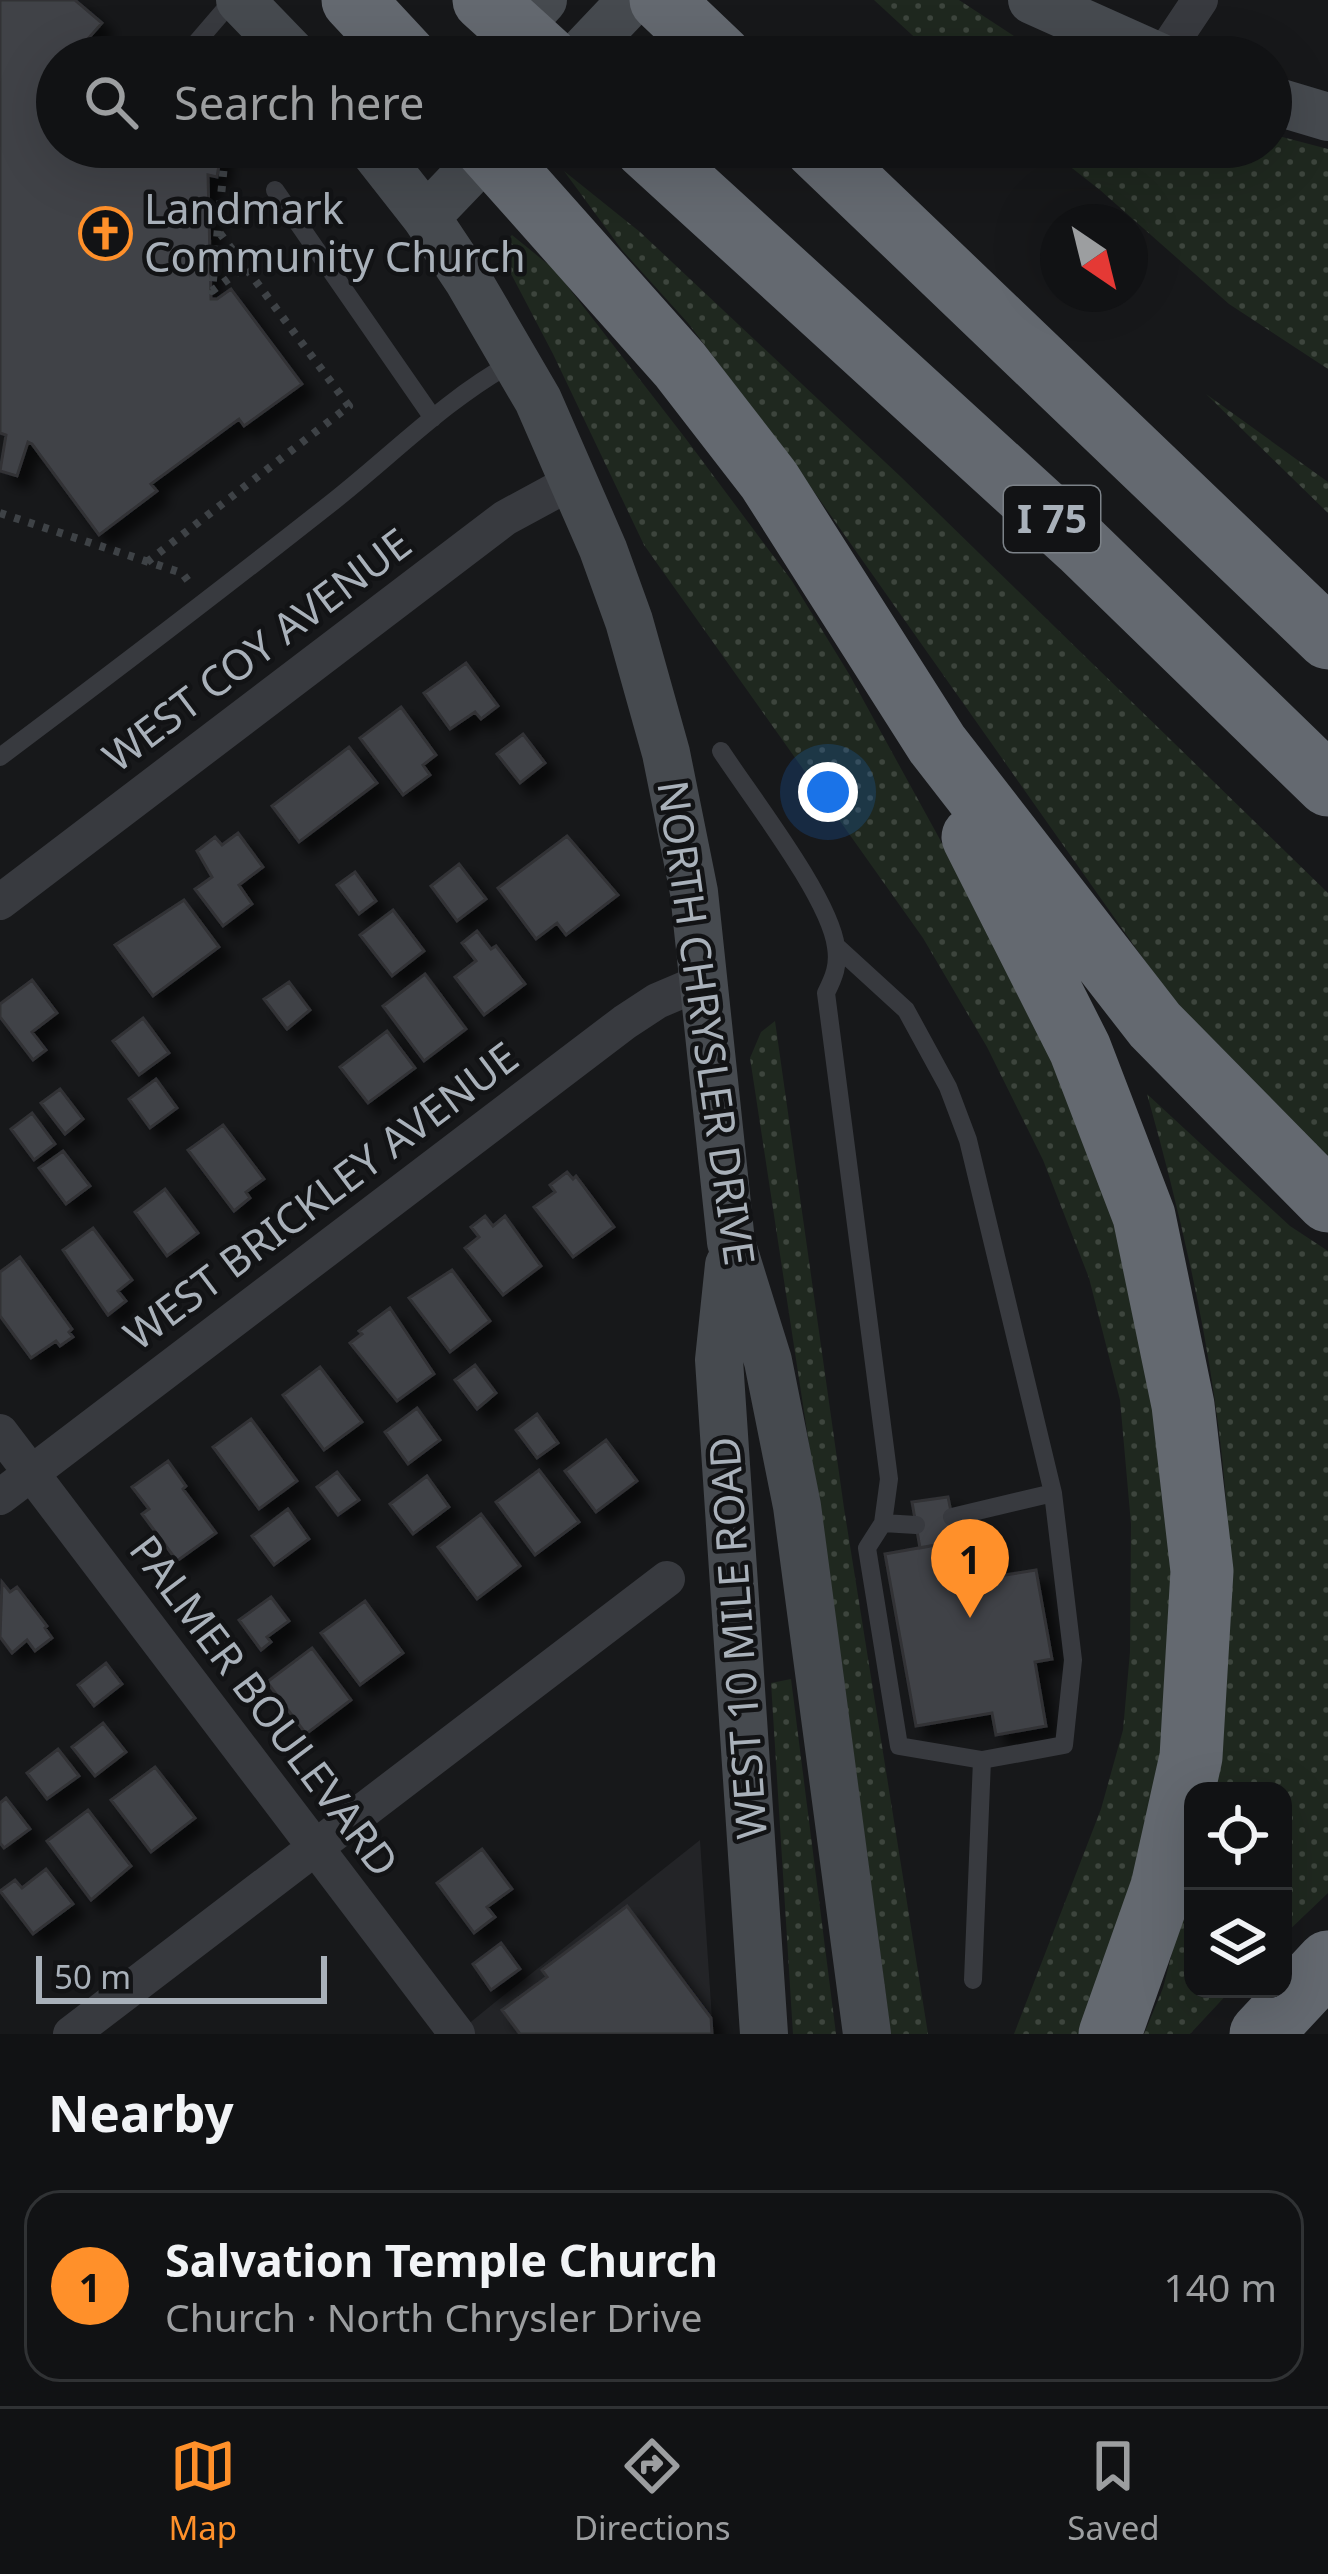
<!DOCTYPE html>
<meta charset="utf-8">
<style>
:root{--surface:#111214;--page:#1a1b1d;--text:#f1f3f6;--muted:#9c9ea0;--line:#303234;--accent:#ff902a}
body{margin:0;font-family:"Noto Sans",sans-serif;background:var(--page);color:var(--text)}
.controls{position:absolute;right:36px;bottom:36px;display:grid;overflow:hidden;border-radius:24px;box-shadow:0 12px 48px #0002}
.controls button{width:108px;height:108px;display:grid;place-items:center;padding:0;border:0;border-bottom:3px solid var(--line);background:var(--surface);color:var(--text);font:60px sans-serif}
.compass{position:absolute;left:1040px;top:204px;width:108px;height:108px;border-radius:50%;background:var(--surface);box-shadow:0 12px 48px #0002;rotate:145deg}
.scale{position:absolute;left:36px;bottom:30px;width:291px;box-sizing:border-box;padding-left:12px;border:6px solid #a9b1ba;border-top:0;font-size:33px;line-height:42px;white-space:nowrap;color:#a9b1ba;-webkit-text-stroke:9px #121315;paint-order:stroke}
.you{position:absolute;left:828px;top:792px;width:42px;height:42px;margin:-30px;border:9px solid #fff;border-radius:50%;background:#1a73e8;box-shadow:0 0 0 18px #1a73e833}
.badge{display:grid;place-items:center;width:78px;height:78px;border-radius:50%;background:var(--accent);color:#111;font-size:39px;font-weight:700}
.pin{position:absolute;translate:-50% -99px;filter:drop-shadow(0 3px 6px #0008)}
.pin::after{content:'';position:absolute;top:63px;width:42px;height:36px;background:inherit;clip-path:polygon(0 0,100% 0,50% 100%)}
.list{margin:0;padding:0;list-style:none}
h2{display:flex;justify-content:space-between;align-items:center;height:156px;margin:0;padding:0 48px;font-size:51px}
h2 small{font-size:39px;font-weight:400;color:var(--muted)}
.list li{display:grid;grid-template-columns:78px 1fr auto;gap:36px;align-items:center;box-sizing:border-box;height:192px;margin:0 24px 24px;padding:0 24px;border:3px solid var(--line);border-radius:36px}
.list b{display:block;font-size:45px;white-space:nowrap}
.list p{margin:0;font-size:39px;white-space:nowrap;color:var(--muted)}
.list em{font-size:39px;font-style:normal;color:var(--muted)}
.icon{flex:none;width:66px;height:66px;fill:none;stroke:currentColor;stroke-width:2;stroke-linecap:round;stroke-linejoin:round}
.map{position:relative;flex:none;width:1328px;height:2034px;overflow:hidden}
.search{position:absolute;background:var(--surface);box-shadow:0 12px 48px #0002;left:36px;right:36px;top:36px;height:132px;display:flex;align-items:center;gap:30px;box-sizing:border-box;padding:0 42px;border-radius:66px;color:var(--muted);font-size:45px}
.sheet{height:372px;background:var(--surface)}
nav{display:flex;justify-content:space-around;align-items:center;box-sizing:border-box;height:168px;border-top:3px solid var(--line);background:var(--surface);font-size:33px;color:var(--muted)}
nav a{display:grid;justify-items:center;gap:6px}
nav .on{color:var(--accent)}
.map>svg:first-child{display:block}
</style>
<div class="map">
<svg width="1328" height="2034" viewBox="0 0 1328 2034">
<defs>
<pattern id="grass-dots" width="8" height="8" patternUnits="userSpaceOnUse" patternTransform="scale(3)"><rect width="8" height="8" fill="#1f281f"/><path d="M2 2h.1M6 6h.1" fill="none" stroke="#3d453d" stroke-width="1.8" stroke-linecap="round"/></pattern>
<filter id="shadow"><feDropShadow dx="11" dy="11" stdDeviation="6" flood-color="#0009"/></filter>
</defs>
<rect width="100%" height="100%" fill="#17181a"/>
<!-- built -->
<path fill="#232427" d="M700 1840 713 2034H456L499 1999Z"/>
<!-- grass -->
<path fill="url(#grass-dots)" d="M874 0H959L1014 36 1066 57H936Z
M1271 134 1328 149V369L1229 304 1100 190 1045 147H1271Z
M564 171 640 232 901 477 1328 893V1162L1247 1083 1164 988 798 469 688 323 622 250Z
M512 235 555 270 686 439 792 581 849 674 1059 1056 1151 1336 1178 1583 1155 1807 1082 2034H1014L1101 1809 1123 1730 1130 1652 1131 1524 1120 1400 1089 1278 1043 1160 987 1047 923 938 644 545 553 354 498 249Z
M1206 394 1328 482V513Z
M775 1021 844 1508 928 2034H891L834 1608 750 1058 761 1032Z
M1147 1094 1290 1226 1328 1251V1893L1283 1936V1791H1210C1216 1728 1229 1662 1230 1599 1230 1428 1193 1258 1147 1094Z
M791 1679 836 2034H793L771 1683Z
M1193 1872V1989H1232L1190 2034H1144L1163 1988Z"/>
<!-- building -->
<path fill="#414347" stroke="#313236" stroke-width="3" filter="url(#shadow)" d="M0 0H75L102 23 72 57H57V74L50 81 57 87V147H222L217 177 208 175 211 299H217L231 289 302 384 244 426 239 419 151 484 157 491 99 535 32 444 28 442 17 476 0 471 6 435 0 433Z
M466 663 498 706 481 719 475 712 450 729 424 693Z
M401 707 436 755 423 765 430 775 403 795 360 738Z
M523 734 545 763 520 783 497 754Z
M349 747 377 783 299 842 272 806Z
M238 833 263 867 239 885 252 904 223 926 195 889 212 877 197 851 215 837 222 845Z
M567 836 618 895 566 935 557 923 536 939 498 888Z
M459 864 486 899 457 921 431 886Z
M355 872 376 901 359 914 337 885Z
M184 900 219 947 153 996 115 945Z
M393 910 424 951 392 976 360 935Z
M477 931 491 949 496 946 525 984 484 1015 455 977 476 961 462 943Z
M425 974 466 1029 424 1061 383 1006Z
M32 980 57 1013 32 1032 46 1050 33 1060 0 1017V1004Z
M289 982 310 1010 287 1029 264 999Z
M143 1018 169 1053 139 1075 113 1041Z
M387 1031 415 1068 368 1103 340 1067Z
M156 1079 177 1108 150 1128 129 1099Z
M60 1089 83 1119 65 1134 41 1103Z
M32 1113 55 1144 34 1160 11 1129Z
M223 1125 264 1179 246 1192 250 1198 234 1211 188 1150Z
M63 1151 90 1186 66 1204 39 1168Z
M567 1172 573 1179 576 1176 614 1227 573 1257 534 1207 555 1192 550 1185Z
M165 1189 198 1233 167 1256 135 1212Z
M485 1216 493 1226 505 1216 541 1266 503 1295 465 1248 479 1237 471 1227Z
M93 1228 132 1280 118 1291 126 1301 108 1315 63 1250Z
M20 1257 72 1329 69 1332 73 1337 60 1346 56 1341 31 1358 0 1316V1272Z
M452 1270 490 1321 450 1352 409 1298Z
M390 1308 434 1374 397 1401 350 1343 362 1334 359 1331Z
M475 1365 496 1393 477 1409 455 1380Z
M320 1367 362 1422 324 1450 283 1395Z
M417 1408 440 1440 408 1464 385 1432Z
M537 1414 558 1443 537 1458 516 1430Z
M251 1419 297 1481 259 1509 213 1447Z
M606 1440 637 1481 596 1512 565 1471Z
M168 1461 186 1486 183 1489 216 1533 177 1561 142 1514 149 1509 132 1487Z
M539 1470 579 1522 535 1555 496 1502Z
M337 1472 359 1500 338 1515 317 1487Z
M427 1476 449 1507 413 1534 390 1504Z
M948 1497 957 1541 920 1548 912 1502Z
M288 1509 309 1539 274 1565 252 1536Z
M481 1514 520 1566 477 1599 438 1547Z
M991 1535 999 1576 1036 1570 1052 1659 1035 1662 1046 1726 996 1735 992 1713 916 1726 885 1554Z
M2 1582 10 1592 17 1587 47 1626 45 1628 52 1638 35 1651 27 1640 12 1653 0 1637Z
M271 1597 289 1621 267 1637 271 1642 261 1650 239 1620Z
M365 1601 403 1653 360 1685 321 1633Z
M312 1648 351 1700 306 1734 267 1682Z
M106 1663 122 1684 94 1706 78 1685Z
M103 1723 126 1752 95 1776 72 1747Z
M58 1749 79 1776 47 1799 27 1773Z
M155 1767 195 1818 151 1852 111 1800Z
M6 1798 30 1829 4 1848 0 1843V1803Z
M88 1810 131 1866 91 1900 47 1841Z
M482 1849 512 1889 487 1907 495 1917 474 1933 437 1883Z
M46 1869 73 1904 33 1934 0 1891 15 1880 22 1888Z
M627 1906 711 2018 712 2034H520L502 2010 547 1977 542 1970Z
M501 1943 520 1969 491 1990 473 1964Z"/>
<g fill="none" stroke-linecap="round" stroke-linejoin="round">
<!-- path -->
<path stroke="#3e4246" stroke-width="8" stroke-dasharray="6 9" stroke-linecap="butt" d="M236 147 225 154 212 291 246 266
M0 513 182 573 189 582
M147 562 349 406 216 228"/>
<!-- lane -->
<path stroke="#383a3f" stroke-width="18" d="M184 57 233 0
M275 190 433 418
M721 751C751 797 830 898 836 947 839 965 834 977 826 993L889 1479 883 1523 916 1525
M0 757C111 674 221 590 330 504 390 457 446 399 512 363
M836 946 906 1010 948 1087 968 1140 1053 1493 1073 1660 1064 1745 982 1760 899 1746 867 1548 883 1523
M952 1517 1053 1493
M973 1980 982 1760"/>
<!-- street -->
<path stroke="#383a3f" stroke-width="36" d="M1162 57 1200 0
M0 902 505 518 575 480
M0 1432 457 2034
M0 1497 625 1022 657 1001 704 981
M71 2034 667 1579"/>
<!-- secondary -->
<path stroke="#464a4f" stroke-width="48" d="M240 0 295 57
M1032 0 1159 57
M491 57 543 0
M578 57 632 0
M1271 100 1328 117
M371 147 426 217 468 280 538 400 603 549 629 621 666 753 694 892 731 1242 768 1361 797 1506 867 2034
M426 217 493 147
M729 1265 719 1360 764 2034"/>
<!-- highway -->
<path stroke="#646970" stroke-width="63" d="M353 0 406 57
M484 0 547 57
M661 0 721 57
M486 147 680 365 769 480 937 744 1155 1025 1328 1201
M645 147 1082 546 1328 785
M815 147 1328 638
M973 837 1080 1049 1144 1216 1183 1405 1202 1571 1191 1757 1162 1887 1110 2034
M1261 2034 1328 1962"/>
</g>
<!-- icons -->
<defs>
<symbol id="church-ring" viewBox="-11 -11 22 22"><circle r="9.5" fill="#121315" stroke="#ff902a" stroke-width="1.5"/><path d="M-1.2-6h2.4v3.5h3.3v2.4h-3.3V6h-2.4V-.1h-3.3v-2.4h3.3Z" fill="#ff902a"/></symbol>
</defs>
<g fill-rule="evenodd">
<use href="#church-ring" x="76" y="204" width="59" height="59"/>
</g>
<g text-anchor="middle" stroke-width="9" stroke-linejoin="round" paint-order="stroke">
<!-- shield labels -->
<rect fill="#121315" stroke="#7c8288" stroke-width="3" x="1004" y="486" width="96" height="66" rx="9"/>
<g font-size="39" font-weight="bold" fill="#a9b1ba">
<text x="1052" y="533">I 75</text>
</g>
<!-- poi labels -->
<g font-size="42" fill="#a9b1ba" stroke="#121315" text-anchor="start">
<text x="144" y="224">Landmark<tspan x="144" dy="48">Community Church</tspan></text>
</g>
<!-- street labels -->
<g font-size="42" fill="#a9b1ba" stroke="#121315">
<text transform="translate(257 650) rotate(-37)" y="15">WEST COY AVENUE</text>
<text transform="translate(706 1023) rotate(82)" y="15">NORTH CHRYSLER DRIVE</text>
<text transform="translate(321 1196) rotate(-37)" y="15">WEST BRICKLEY AVENUE</text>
<text transform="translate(738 1638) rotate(-94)" y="15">WEST 10 MILE ROAD</text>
<text transform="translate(264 1706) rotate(53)" y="15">PALMER BOULEVARD</text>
</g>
</g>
</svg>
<div class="controls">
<button><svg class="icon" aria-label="locate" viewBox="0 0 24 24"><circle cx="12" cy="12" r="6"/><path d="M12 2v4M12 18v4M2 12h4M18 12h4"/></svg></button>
<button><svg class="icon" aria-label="layers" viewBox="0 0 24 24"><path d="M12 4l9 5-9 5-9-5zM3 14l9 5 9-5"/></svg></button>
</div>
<svg class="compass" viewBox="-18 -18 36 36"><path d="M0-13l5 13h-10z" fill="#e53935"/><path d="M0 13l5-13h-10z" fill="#9c9ea0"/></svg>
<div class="scale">50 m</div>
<div class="you"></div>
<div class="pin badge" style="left:970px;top:1618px">1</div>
<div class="search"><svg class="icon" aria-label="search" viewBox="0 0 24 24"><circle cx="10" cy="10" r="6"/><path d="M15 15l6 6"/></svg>Search here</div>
</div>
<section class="sheet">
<h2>Nearby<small></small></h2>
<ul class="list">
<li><span class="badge">1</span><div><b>Salvation Temple Church</b><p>Church · North Chrysler Drive</p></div><em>140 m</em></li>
</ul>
</section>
<nav>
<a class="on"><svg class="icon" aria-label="map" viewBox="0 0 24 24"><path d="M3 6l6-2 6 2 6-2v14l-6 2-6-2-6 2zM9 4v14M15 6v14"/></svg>Map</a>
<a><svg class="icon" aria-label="directions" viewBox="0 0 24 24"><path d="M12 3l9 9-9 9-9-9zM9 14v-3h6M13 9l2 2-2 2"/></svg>Directions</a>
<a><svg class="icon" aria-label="saved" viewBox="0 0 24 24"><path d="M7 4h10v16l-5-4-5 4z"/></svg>Saved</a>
</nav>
